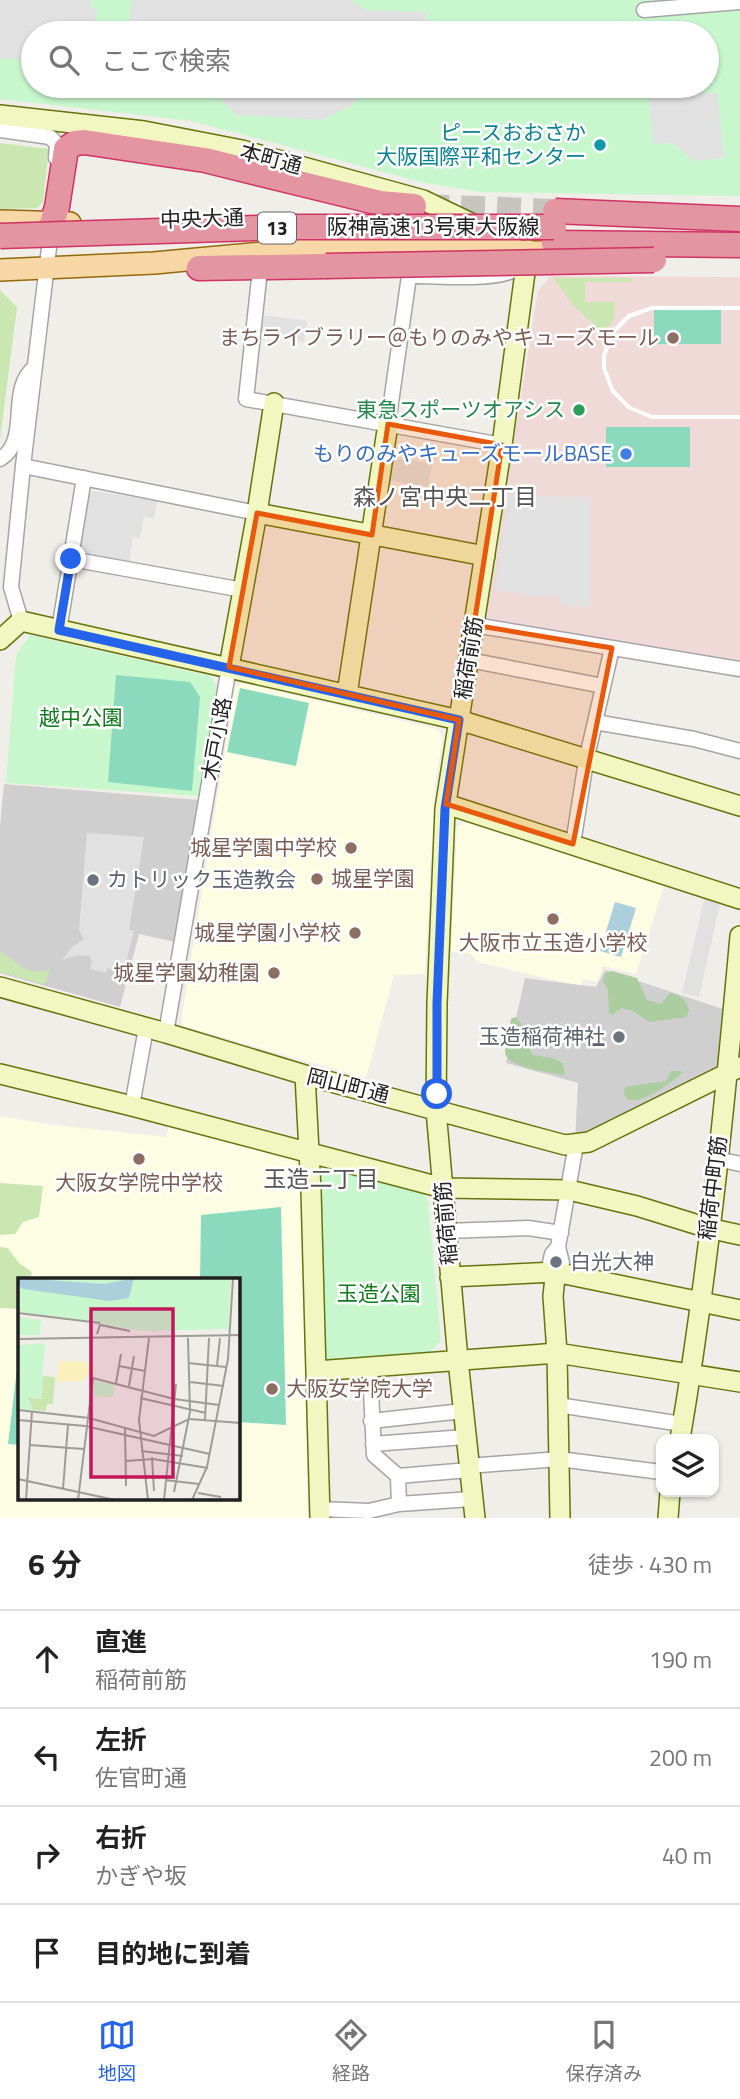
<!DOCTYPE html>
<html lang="ja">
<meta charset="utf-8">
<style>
:root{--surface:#fff;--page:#f6f6f6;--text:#222;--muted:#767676;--line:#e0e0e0;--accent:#2563eb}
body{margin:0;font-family:"Titillium Web","Noto Sans JP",sans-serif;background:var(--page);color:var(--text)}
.controls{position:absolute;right:21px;bottom:21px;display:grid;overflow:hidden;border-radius:14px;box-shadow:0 2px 5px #0004}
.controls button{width:63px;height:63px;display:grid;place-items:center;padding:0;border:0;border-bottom:2px solid var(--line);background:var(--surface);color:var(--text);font:35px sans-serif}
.stop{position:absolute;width:21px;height:21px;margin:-16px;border:5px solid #2563eb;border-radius:50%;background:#fff}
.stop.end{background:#2563eb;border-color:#fff;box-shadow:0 2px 7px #0008}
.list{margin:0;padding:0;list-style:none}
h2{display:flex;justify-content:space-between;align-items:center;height:91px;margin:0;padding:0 28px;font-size:30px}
h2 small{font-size:23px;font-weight:400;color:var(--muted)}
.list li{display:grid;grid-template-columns:46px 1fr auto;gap:21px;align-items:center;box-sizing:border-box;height:98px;padding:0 28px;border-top:2px solid var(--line)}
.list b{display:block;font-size:26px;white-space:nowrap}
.list p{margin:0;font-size:23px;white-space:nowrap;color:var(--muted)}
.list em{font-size:23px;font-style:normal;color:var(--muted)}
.icon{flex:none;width:38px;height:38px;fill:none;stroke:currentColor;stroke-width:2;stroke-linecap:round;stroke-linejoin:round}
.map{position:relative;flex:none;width:740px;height:1518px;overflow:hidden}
.search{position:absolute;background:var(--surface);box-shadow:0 2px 5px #0004;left:21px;right:21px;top:21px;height:77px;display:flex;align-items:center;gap:18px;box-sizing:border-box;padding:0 24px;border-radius:38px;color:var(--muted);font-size:26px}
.sheet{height:483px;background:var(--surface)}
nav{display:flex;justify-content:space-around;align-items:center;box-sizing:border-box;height:98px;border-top:2px solid var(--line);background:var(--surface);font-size:19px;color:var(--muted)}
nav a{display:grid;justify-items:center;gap:4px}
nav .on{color:var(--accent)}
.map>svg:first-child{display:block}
</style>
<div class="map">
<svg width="740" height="1518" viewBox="0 0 740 1518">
<rect width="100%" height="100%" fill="#f0eee8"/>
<!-- commercial -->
<path fill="#f0dad8" d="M551 276 740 277V663L491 622 485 617 538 291Z"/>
<!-- education -->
<path fill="#fdfde4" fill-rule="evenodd" d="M242 683 437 729 443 737 435 784 425 974 394 975 366 1078 183 1026 181 1020 235 688Z
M464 822 664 885 636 974 603 966 597 982 583 979 581 986 480 963 469 953 451 952 457 827Z
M0 1116 54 1125 166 1137 169 1125 295 1158 301 1164 308 1518H0ZM19 1280H238V1499H19Z"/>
<!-- religious -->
<path fill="#cfcfcf" d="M4 784 199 800 175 942 139 934 120 1007 0 973V826Z
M605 970 729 1011 722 1067 575 1141 578 1083 506 1063 525 978 596 987Z"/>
<!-- grass -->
<path fill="#cae7b1" d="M0 143 49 149 43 202 37 208 0 209Z
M553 278H632V282H585V302H615L614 319 604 334 573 305Z
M0 290 17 307 0 439Z
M0 952C20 962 26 978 50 969L46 982 42 984 0 972Z
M0 1183 43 1186 39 1217 23 1222 15 1234 0 1235Z
M0 1247 8 1248 19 1263 32 1272 30 1280H19V1309L0 1308Z"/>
<!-- forest -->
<path fill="#abcd9f" d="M612 971 637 978 647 1000 661 1004 670 993C681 995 687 1000 689 1011L686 1017 649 1022 633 1011 622 1008 612 1015 609 1013 608 990 603 981 605 973Z
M515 1017C526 1025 526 1043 533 1055L553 1058 562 1063 565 1073 562 1075C549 1072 508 1068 505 1053 505 1050 510 1026 511 1019Z
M671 1071H681L682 1073C668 1085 647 1102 628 1100L624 1094 625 1087 666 1081Z"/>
<!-- park -->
<path fill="#c8f7ce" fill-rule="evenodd" d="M0 0H740V196L479 192 425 183 191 121 0 99ZM33 33H707V86H33Z
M30 635 210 676 217 687 199 796 6 783 16 655Z
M324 1168 424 1193 428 1201 441 1341 426 1356 330 1364 323 1359 318 1172Z"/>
<!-- pitch -->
<path fill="#8bdabe" d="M654 310H721V344H654Z
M606 427H690V467H606Z
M116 675 190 682 200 697 192 791 108 782Z
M240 688 309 703 296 766 227 752Z
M281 1207 286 1425 238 1422V1280H200L201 1215Z
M17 1369H19V1445L8 1444Z"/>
<!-- parking -->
<path fill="#e1e1e1" d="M0 0H90L91 7 98 10 91 33H33V60L0 58Z
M132 0H351L365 10 427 12 426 29 379 27 371 28 364 33H127Z
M171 86H360V88L359 96 351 106 321 120 244 115 238 116 212 91Z
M648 86H673L674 95 717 92 724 158 694 161 672 143 653 144Z
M264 315 307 321 304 342 261 337Z
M390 457 432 464 428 487 387 480Z
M94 491 157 501 154 518 144 517 140 538 133 537 129 564 82 556 78 552 87 494Z
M509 495 590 498V607L562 605 558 596H531L495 589Z
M87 833 144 837 129 930 134 931 123 973 108 968 106 973 90 969 92 961 89 956 78 955 62 960 72 947 84 939 79 930Z
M705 896 721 900 699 997 682 993Z"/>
<!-- water -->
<path fill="#abcfdb" d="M615 902 636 908 621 957 600 951Z"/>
<!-- pier -->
<path fill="#fff" d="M652 306H740V310H652L630 318 614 334 606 356V368L614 389 630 406 652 415H740V419H652L628 409 611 392 602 368V355L610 332 628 314Z"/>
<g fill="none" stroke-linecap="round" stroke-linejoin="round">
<!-- highway-tunnel -->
<path stroke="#c7c5c0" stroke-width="24" stroke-dasharray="24 12" stroke-linecap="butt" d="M425 206 555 211"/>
<defs>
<path id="street" d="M644 10 740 2
M0 130 50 137 57 144 56 158
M416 276C439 276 496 281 513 270
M259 279 246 399 502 445
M388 424 409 276
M0 459C32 440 6 389 35 367
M23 466 257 513
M71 559 243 590
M21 621 11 587 23 466 51 231
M474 625 740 669
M59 630 84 478
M469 660 603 686
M595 722 694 739 740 751
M573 844 586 761 612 648
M166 1033 229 667
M132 1106 146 1028
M717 1159 740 1164
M446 1231 528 1228 561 1233
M558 1247 562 1263 556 1269 550 1263 552 1254 558 1247 576 1144
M370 1368 374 1455 398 1476 399 1504
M558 1405 682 1424
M371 1421 463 1411
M373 1444 465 1437
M468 1466 559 1459 661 1472
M398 1476 469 1470
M319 1509 369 1511 399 1504 471 1499"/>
<path id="secondary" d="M0 115 144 131 242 150 423 200 477 226
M257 513 485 556
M0 640 21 621 459 720 740 806
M229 667 257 513 274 403
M347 694 388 424
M446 804 740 899
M0 987 166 1033 305 1075 565 1145 589 1142 740 1067
M0 1074 132 1106 443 1188 569 1190 637 1206 708 1228 740 1235
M305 1075 311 1190 320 1518
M556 1269 553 1296 557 1353 560 1518
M450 1277 555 1272 740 1310
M316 1371 557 1353 740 1382
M680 1439C708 1274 725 1103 740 936
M475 1518 458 1360 436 1110 437 1003 445 809 502 445 528 250
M668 1518 670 1492"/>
<path id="primary" d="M0 221 70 223
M0 270 154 263 326 247H499L527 252H542"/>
<path id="highway" d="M52 223 57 207 66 149 75 143 84 142 205 160 380 203 414 206
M554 243 740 245
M199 268 326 266"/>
</defs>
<!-- street casing -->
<use href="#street" stroke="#a5a5a5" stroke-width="17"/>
<!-- secondary casing -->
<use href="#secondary" stroke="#65740c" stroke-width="22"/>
<!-- primary casing -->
<use href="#primary" stroke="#946a09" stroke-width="24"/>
<!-- highway casing -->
<use href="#highway" stroke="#d13264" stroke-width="27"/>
<!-- street -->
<use href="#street" stroke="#fff" stroke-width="14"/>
<!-- secondary -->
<use href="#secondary" stroke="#f2f6c0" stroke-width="19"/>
<!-- primary -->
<use href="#primary" stroke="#f7d7a6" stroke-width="21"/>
<!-- highway -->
<use href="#highway" stroke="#e395a1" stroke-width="24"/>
<defs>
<path id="highway-bridge" d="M555 211 740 219
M0 236 285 227H554
M326 266 654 260"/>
</defs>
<!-- highway-bridge casing -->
<use href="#highway-bridge" stroke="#d13264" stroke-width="27" stroke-linecap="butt"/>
<!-- highway-bridge -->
<use href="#highway-bridge" stroke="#e395a1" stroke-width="24"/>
</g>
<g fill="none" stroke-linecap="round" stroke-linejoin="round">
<!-- route -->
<path stroke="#2563eb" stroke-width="9" d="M71 559 59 630 459 720 445 809 437 1003V1094"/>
</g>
<!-- marked area -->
<path fill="#e8590c" fill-opacity="0.2" stroke="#e8590c" stroke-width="5" stroke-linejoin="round" d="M388 424 502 445 474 625 612 648 573 844 446 804 459 720 229 667 257 513 372 535Z"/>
<!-- markers -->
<circle fill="#0f9aa8" stroke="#fff" stroke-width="2.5" cx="600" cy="145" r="7"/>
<g fill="#8d6e63" stroke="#fff" stroke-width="2.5">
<circle cx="673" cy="338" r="7"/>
<circle cx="351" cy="848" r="7"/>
<circle cx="317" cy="879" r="7"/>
<circle cx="553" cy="919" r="7"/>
<circle cx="355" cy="933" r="7"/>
<circle cx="274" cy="973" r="7"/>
<circle cx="139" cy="1159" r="7"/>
<circle cx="272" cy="1389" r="7"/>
</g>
<circle fill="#2e9e5b" stroke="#fff" stroke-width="2.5" cx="579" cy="410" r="7"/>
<circle fill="#3f7fe0" stroke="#fff" stroke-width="2.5" cx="626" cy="454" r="7"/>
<g fill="#6b7280" stroke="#fff" stroke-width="2.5">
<circle cx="93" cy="880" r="7"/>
<circle cx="619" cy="1037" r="7"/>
<circle cx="556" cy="1262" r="7"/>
</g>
<g text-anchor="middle" stroke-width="5" stroke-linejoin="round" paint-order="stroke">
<!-- shield labels -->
<rect fill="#fff" stroke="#646464" stroke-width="2" x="258" y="212.5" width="38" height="31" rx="5"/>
<g font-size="19" font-weight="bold" fill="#212121">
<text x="277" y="235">13</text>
</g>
<!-- culture labels -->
<g font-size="21" fill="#0d838f" stroke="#fff" text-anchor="end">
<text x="586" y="140">ピースおおさか<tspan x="586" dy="24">大阪国際平和センター</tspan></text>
</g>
<!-- street labels -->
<g font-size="21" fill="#212121" stroke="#fff">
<text transform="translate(271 159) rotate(15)" y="7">本町通</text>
<text transform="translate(202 219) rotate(-2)" y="7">中央大通</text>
<text x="433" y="234">阪神高速13号東大阪線</text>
<text transform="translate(469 658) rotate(-81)" y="7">稲荷前筋</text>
<text transform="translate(217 739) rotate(-80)" y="7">木戸小路</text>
<text transform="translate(348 1086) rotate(14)" y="7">岡山町通</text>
<text transform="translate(713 1188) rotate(-83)" y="7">稲荷中町筋</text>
<text transform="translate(446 1223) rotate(-95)" y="7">稲荷前筋</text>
</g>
<!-- education labels -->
<g font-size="21" fill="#785e54" stroke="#fff" text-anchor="end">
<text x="659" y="345">まちライブラリー＠もりのみやキューズモール</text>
<text x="337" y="855">城星学園中学校</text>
<text x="331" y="886" text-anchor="start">城星学園</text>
<text x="341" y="940">城星学園小学校</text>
<text x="553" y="950" text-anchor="middle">大阪市立玉造小学校</text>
<text x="260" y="980">城星学園幼稚園</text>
<text x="139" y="1190" text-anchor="middle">大阪女学院中学校</text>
<text x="286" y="1396" text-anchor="start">大阪女学院大学</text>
</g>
<!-- leisure labels -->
<g font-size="21" fill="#27864d" stroke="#fff" text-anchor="end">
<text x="565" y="417">東急スポーツオアシス</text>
</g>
<!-- shop labels -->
<g font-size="21" fill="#366cbe" stroke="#fff" text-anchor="end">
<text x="612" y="461">もりのみやキューズモールBASE</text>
</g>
<!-- park labels -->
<g font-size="21" fill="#127b1e" stroke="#fff">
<text x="81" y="725">越中公園</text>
<text x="379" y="1301">玉造公園</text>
</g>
<!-- worship labels -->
<g font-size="21" fill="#5b616d" stroke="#fff" text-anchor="start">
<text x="107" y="887">カトリック玉造教会</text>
<text x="605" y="1044" text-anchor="end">玉造稲荷神社</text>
<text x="570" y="1269">白光大神</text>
</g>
<!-- neighbourhood labels -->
<g font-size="23" fill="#545454" stroke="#fff">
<text x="445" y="505">森ノ宮中央二丁目</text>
<text x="321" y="1187">玉造二丁目</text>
</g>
</g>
<!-- overview -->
<g transform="translate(18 1278)">
<rect width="222" height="222" fill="#f0eee8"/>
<path d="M25 98 37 99 35 126H29L28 133 15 132 9 119 23 121Z" fill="#cae7b1"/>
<path d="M41 83 67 84 72 87 70 97 64 103 39 104Z" fill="#fbf0bb"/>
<path d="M0 0H213L210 51 126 53 6 35 0 32ZM0 39 23 42 22 57H0ZM27 65 23 120 9 119 15 132 0 131V67ZM76 102 97 107 95 119 74 118Z" fill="#c8f7ce"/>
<path d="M0 0 87 6 116 0 111 20 91 23 6 11 0 9Z" fill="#abcfdb"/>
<path fill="none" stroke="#9d9c98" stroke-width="2" d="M0 35 82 45M79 56 82 47 112 53M0 61 223 57M170 85 208 89M101 88 127 93M199 88 202 60M172 104 206 108M98 105 103 76M111 108 116 78M122 120 188 135M0 132 71 140 136 158 171 141 223 145M0 142 67 148 192 176M187 142 191 60M107 150 108 208M12 167 66 171M123 173 165 178M134 179 136 213M108 183 135 181 190 190M0 201 97 222M147 202 181 206M45 211 50 147M156 214 172 134 170 60M180 215 203 219M8 222 14 133M60 222 75 100 156 121 201 127M130 222 121 142 131 60M146 222 158 106M174 222 189 189 210 81 215 0"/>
<path fill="#c2185b" fill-opacity="0.15" stroke="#c2185b" stroke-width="3.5" d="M73 31H155V199H73Z"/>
<rect width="222" height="222" fill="none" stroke="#212121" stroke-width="3.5"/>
</g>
</svg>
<div class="controls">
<button><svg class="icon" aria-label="layers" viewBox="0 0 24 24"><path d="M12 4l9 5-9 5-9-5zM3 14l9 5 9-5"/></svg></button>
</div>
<div class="stop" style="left:437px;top:1094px"></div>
<div class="stop end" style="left:71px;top:559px"></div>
<div class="search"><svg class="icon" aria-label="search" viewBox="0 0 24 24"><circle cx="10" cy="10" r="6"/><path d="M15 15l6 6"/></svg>ここで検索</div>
</div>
<section class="sheet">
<h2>6 分<small>徒歩 · 430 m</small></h2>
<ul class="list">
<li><svg class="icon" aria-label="ahead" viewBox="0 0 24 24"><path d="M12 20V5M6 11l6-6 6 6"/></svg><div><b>直進</b><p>稲荷前筋</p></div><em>190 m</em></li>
<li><svg class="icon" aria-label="left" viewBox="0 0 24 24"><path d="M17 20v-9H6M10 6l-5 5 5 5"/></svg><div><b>左折</b><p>佐官町通</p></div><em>200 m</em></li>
<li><svg class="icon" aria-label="right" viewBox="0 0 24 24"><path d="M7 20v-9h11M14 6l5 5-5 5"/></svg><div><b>右折</b><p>かぎや坂</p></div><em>40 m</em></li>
<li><svg class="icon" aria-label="arrive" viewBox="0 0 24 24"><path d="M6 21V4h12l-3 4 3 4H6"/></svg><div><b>目的地に到着</b></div></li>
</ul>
</section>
<nav>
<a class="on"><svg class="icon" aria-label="map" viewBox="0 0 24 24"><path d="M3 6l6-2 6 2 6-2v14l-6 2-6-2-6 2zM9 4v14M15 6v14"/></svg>地図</a>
<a><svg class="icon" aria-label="directions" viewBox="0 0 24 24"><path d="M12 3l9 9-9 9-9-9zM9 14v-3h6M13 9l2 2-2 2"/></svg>経路</a>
<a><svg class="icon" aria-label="saved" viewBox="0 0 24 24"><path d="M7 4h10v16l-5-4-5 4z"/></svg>保存済み</a>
</nav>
